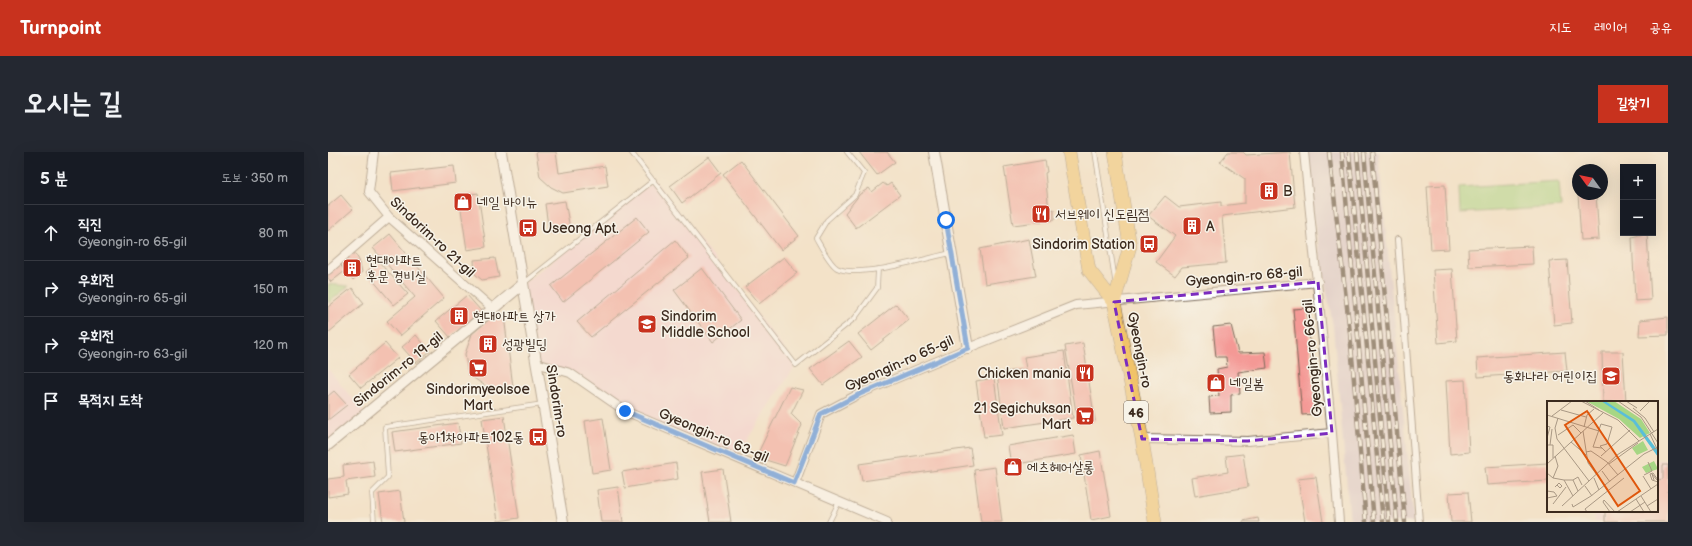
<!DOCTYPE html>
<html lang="ko">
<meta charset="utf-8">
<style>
:root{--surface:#171b24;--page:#242831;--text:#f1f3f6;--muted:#9ea1a6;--line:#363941;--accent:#c8321e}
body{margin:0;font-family:"Balsamiq Sans","Poor Story",sans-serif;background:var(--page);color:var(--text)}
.controls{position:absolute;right:12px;top:12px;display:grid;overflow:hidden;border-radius:0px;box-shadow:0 4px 16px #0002}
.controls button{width:36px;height:36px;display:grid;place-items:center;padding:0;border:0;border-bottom:1px solid var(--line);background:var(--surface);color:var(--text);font:20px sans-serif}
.compass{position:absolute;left:1244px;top:12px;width:36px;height:36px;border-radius:50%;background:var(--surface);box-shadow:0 4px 16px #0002;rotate:303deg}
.stop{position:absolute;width:12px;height:12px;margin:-9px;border:3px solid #1a73e8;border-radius:50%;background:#fff}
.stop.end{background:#1a73e8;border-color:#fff;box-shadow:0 1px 4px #0008}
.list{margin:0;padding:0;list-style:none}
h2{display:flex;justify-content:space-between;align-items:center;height:52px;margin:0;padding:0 16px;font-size:17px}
h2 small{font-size:13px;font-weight:400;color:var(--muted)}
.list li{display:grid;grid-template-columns:26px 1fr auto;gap:12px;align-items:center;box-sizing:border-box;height:56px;padding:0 16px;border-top:1px solid var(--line)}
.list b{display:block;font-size:15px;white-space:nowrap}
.list p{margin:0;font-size:13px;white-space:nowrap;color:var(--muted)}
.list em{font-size:13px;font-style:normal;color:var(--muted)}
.icon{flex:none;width:22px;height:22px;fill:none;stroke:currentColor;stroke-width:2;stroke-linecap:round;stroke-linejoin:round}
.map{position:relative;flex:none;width:1340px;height:370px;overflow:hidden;border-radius:0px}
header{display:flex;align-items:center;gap:24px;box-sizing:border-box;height:56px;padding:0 20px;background:var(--accent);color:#fff}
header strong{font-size:19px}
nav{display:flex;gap:22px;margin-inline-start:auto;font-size:14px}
.intro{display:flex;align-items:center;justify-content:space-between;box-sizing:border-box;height:96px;padding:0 24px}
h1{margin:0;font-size:28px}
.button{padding:10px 18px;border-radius:0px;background:var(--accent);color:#fff;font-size:14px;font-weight:700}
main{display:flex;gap:24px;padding:0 24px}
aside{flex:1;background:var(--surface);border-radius:0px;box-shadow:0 4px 16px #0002}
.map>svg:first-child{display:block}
</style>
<header>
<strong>Turnpoint</strong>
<nav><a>지도</a><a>레이어</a><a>공유</a></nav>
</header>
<div class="intro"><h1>오시는 길</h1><a class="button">길찾기</a></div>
<main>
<aside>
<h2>5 분<small>도보 · 350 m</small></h2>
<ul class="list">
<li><svg class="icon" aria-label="ahead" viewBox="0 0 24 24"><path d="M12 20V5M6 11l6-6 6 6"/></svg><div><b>직진</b><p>Gyeongin-ro 65-gil</p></div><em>80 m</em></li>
<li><svg class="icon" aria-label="right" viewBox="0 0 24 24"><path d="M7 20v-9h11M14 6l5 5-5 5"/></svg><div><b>우회전</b><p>Gyeongin-ro 65-gil</p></div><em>150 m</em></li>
<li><svg class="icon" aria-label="right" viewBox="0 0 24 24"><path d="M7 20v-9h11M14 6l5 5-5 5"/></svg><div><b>우회전</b><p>Gyeongin-ro 63-gil</p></div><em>120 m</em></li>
<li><svg class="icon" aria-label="arrive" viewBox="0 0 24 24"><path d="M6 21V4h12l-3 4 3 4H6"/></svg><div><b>목적지 도착</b></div></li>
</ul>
</aside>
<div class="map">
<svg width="1340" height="370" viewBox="0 0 1340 370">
<rect width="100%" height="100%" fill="#f7f3e8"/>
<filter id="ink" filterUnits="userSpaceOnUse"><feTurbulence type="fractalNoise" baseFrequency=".025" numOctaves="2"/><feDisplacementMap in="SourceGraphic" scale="8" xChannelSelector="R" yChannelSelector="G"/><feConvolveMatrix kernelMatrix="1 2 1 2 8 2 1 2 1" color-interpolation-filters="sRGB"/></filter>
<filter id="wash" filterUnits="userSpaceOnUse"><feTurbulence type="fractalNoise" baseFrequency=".012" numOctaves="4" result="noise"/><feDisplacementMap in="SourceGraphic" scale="16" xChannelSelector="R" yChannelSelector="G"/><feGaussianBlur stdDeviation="0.9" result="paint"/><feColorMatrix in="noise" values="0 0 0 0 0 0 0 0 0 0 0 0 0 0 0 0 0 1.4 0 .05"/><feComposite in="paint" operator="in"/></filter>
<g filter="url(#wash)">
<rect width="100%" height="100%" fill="#f3e2c8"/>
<!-- built -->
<path fill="#f6cfd8" d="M326 28 468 213 407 306 297 259 242 221 208 211 195 132Z
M0 217 37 262 0 293Z
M1329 308H1340V370H1266V359H1329Z"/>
<!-- industrial -->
<path fill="#d1bdca" d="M974 0H1050L1086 370H1022L1005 174Z"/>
<!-- green -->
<path fill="#a7d684" stroke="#718051" d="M1231 29 1233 55 1132 61 1131 35Z
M0 132 21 134 0 151Z"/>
<g id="blocks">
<!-- building -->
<path fill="#f49995" d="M208 0H228L231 21 277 14 280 34 235 41 223 35 212 25Z
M531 0H559L567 10 549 23Z
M900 0H915L918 3 962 0 967 55 894 64 898 111 854 115 847 124 828 110 847 84 820 64 837 44 851 55 893 50V54L917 51V27L892 10Z
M381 5 393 21 354 51 342 34Z
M413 8 471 84 453 98 395 22Z
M717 8 719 20 717 21 721 59 726 57V68L685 73 676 15Z
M126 14 128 31 65 39 63 21Z
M555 31 559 34 563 31 572 43 528 76 517 61 532 42 541 36 544 40Z
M1117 33 1121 97 1103 98 1099 34Z
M150 41 158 95 139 98 131 44Z
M1250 42H1268L1271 87 1253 88Z
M13 43 25 57 0 79V54Z
M237 49 242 77 221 81 217 52Z
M309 65 321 80 235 150 223 134Z
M1319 81 1323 148 1307 149 1304 85Z
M62 82 116 146 72 184 59 169 87 145 45 96Z
M701 87 708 124 657 132 652 97Z
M347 88 361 106 263 185 249 170Z
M1204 94 1205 112 1141 115 1140 97Z
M26 100 31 108 34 120 25 128 12 111Z
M456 105 469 121 431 152 417 135Z
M167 106 171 125 154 128 147 122 146 108Z
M1239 108 1244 171 1226 173 1221 109Z
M50 109 80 142 66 153 38 120Z
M10 110 17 119 3 130 0 126V118Z
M374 116 413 168 385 190 346 138Z
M1124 117 1129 189 1110 191 1105 118Z
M24 136 36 151 0 181V155Z
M139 143 153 159 122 185 108 169Z
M568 152 581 168 543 198 530 182Z
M979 156 988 262 974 263 965 157Z
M170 160 176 164 185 235 163 238 140 222 137 202 144 182Z
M1340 165V183L1311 184 1312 168Z
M903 173 910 201 937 200 939 216 910 220 912 242 903 243V260L882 261 881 245 891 244 889 217 899 215 898 205H888L885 175Z
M88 183 102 199 88 211 74 195Z
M521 189 534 205 495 233 482 217Z
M57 191 70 206 33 236 21 222Z
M755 191 767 269 750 272 737 194Z
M736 199 745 266 676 276 669 221 698 217 696 205Z
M1237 200 1239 219 1150 225 1149 206Z
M1274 200H1295L1298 250H1275Z
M666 226 674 283 656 285 648 229Z
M1137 228 1141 300 1122 302 1118 229Z
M462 235 475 238 463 262 474 273 457 314 428 305Z
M6 239 19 253 0 268V244Z
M176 264 191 366 170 369 154 267Z
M275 266 283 318 264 321 257 269Z
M130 271 133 291 67 300 64 280Z
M745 283 748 302 683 313 680 294Z
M642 296 645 313 534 329 531 312Z
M772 299 783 364 763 368 753 303Z
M915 302 920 335 867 344 864 326 900 320 898 304Z
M45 309 47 325 18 329 20 342 0 345V327L16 325 15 313Z
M348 311 350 327 297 336 294 320Z
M1220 311V329L1159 333 1157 315Z
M1335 313H1340V370H1277V359H1329V328L1335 327Z
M667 315 674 370H653L646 318Z
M395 317 403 370H382L374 320Z
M988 325 995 370H977L970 327Z
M290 335 295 370H273L269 338Z
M72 339 76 370H55L51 342Z
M1140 340 1143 370H1123L1121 341Z
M930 366 931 370H915V369Z"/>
</g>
</g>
<g filter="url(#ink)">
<use href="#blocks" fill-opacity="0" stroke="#7b6a5a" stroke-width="1"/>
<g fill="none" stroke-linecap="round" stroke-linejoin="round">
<defs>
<path id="service" d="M303 0 468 213 527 166 549 136 550 117
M519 0 536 21 527 43 499 68 488 86C492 93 502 112 509 116 530 127 598 106 623 101
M767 0 787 128
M196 131 326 28
M46 370 44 341 60 325 57 275 215 252
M501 370 511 350"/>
<path id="pedestrian" d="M1070 88 1091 370"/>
<path id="minor" d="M46 0 41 40 61 65 165 157
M976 0 1004 281 1011 370
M0 118 61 65
M208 211 242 221 297 259 559 370
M814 287 920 289 1004 281
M467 331 493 262 531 242 640 196 748 153 990 130"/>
<path id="tertiary" d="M173 0 235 370
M606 0 640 196
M0 293 195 132"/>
<path id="primary" d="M741 0 761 118 786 150 814 287 827 370
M786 150 802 94 787 0"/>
</defs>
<!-- service casing -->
<use href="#service" stroke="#7b6a5a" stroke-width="5.5"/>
<!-- pedestrian casing -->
<use href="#pedestrian" stroke="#7b6a5a" stroke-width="8"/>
<!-- minor casing -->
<use href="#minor" stroke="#7b6a5a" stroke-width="10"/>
<!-- tertiary casing -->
<use href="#tertiary" stroke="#7b6a5a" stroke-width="12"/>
<!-- primary casing -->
<use href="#primary" stroke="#7b6a5a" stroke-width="14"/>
<!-- service -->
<use href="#service" stroke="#fff" stroke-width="4"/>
<!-- pedestrian -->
<use href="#pedestrian" stroke="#fff" stroke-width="6"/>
<!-- minor -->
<use href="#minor" stroke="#fff" stroke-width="8"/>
<!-- tertiary -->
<use href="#tertiary" stroke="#fff" stroke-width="10"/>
<!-- primary -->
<use href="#primary" stroke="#f1c369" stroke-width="13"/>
<defs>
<path id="rail" d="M1001 0 1022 181 1038 370
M1014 0 1046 370
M1021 0 1055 370
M1029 0 1061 370
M1036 0 1069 370
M1044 0 1077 370"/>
</defs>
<!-- rail casing -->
<use href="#rail" stroke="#3b2a1e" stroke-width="4.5"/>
<!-- rail -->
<use href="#rail" stroke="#f7f3e8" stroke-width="3" stroke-dasharray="9" stroke-linecap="butt"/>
</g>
</g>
<g fill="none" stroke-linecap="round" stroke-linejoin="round" filter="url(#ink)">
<!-- route -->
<path stroke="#1a73e8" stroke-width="5" d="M297 259 466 331 493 262 532 242 640 196 618 68"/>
</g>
<!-- marked area -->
<path d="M0 0H1340V370H0ZM990 130 1004 281 920 289 814 287 786 150Z" fill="#f3e2c8" fill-opacity=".55" fill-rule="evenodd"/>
<path fill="none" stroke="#7b2cbf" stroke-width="3" stroke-dasharray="8 5" stroke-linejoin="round" d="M990 130 1004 281 920 289 814 287 786 150Z"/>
<!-- icons -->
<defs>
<symbol id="building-square" viewBox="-11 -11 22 22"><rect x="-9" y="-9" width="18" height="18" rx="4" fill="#c8321e" stroke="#f7f3e8"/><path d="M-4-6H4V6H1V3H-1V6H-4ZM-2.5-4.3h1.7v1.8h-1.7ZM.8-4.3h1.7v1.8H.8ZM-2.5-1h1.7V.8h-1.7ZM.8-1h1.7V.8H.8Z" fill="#fff"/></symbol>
<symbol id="shop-square" viewBox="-11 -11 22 22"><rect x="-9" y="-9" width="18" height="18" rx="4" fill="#c8321e" stroke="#f7f3e8"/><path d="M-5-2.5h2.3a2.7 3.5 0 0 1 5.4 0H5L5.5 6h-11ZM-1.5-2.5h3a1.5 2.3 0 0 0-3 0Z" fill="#fff"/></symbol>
<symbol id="restaurant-square" viewBox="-11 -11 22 22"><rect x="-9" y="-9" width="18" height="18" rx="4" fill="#c8321e" stroke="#f7f3e8"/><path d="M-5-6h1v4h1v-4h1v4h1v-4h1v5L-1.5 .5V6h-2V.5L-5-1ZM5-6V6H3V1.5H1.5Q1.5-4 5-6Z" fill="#fff"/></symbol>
<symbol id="bus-square" viewBox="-11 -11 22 22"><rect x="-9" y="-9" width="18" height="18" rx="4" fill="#c8321e" stroke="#f7f3e8"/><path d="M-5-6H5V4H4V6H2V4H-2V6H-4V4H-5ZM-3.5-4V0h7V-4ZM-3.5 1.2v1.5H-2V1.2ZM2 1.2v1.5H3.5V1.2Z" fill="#fff"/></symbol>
<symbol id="school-square" viewBox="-11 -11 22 22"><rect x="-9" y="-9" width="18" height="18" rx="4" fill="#c8321e" stroke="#f7f3e8"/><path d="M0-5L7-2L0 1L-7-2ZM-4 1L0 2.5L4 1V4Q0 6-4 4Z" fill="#fff"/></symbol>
<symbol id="supermarket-square" viewBox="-11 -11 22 22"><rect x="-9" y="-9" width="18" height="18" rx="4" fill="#c8321e" stroke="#f7f3e8"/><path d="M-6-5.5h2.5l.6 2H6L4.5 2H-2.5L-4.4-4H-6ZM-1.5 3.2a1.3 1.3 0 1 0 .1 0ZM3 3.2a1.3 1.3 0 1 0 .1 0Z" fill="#fff"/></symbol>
</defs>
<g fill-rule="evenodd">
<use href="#building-square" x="930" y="28" width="22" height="22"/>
<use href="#shop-square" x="124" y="39" width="22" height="22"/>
<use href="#restaurant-square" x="702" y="51" width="22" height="22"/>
<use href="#building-square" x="853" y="63" width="22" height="22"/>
<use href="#bus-square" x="189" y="65" width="22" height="22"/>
<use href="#bus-square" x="810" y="81" width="22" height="22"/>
<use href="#building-square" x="13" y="105" width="22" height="22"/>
<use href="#building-square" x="120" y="153" width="22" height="22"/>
<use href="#school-square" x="308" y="161" width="22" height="22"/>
<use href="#building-square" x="149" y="181" width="22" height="22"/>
<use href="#supermarket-square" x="139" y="205" width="22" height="22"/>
<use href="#restaurant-square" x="746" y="210" width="22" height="22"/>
<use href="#school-square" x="1272" y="213" width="22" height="22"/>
<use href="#shop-square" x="877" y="220" width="22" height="22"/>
<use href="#supermarket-square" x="746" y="253" width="22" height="22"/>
<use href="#bus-square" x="199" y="274" width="22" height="22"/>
<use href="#shop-square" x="674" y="304" width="22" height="22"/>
</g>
<g text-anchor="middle" stroke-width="3" stroke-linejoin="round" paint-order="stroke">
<!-- shield labels -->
<rect fill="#f7f3e8" stroke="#73665b" stroke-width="1" x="796" y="249" width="24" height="22" rx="3"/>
<g font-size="13" font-weight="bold" fill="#3b2a1e">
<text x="808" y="265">46</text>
</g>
<!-- poi labels -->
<g font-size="14" fill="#3b2a1e" stroke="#f7f3e8" text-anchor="start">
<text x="955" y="44">B</text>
<text x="149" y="55">네일 바이뉴</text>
<text x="727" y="67">서브웨이 신도림점</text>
<text x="878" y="79">A</text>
<text x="214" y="81">Useong Apt.</text>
<text x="807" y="97" text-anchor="end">Sindorim Station</text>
<text x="38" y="113">현대아파트<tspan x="38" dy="16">후문 경비실</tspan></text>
<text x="145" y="169">현대아파트 상가</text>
<text x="333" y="169">Sindorim<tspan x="333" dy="16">Middle School</tspan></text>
<text x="174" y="197">성광빌딩</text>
<text x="743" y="226" text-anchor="end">Chicken mania</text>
<text x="1269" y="229" text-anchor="end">동화나라 어린이집</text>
<text x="902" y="236">네일봄</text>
<text x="150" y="242" text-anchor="middle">Sindorimyeolsoe<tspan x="150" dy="16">Mart</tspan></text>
<text x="743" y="261" text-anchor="end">21 Segichuksan<tspan x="743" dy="16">Mart</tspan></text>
<text x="196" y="290" text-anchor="end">동아1차아파트102동</text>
<text x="699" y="320">에츠헤어살롱</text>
</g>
<!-- street labels -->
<g font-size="14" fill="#3b2a1e" stroke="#f7f3e8">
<text transform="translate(105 85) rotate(43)" y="5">Sindorim-ro 21-gil</text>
<text transform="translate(916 124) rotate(-5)" y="5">Gyeongin-ro 68-gil</text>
<text transform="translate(812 198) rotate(79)" y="5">Gyeongin-ro</text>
<text transform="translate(984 206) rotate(-95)" y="5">Gyeongin-ro 66-gil</text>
<text transform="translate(571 211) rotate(-24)" y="5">Gyeongin-ro 65-gil</text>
<text transform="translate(70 217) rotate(-39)" y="5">Sindorim-ro 19-gil</text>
<text transform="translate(229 249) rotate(81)" y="5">Sindorim-ro</text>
<text transform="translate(386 283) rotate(23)" y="5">Gyeongin-ro 63-gil</text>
</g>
</g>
<!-- overview -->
<g transform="translate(1219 249)">
<rect width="111" height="111" fill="#f3e2c8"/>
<path d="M39 0H67L94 18 103 32 93 37 72 18ZM96 40 101 49 90 54 85 47ZM107 60 111 68 99 72 95 66Z" fill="#a7d684"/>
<path d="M54 0H58L88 19 111 50V56L86 21Z" fill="#5abed9"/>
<path fill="none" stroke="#a99884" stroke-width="1" d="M34 0 71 19 92 40M38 0 52 9M71 0 94 16 111 42M79 0 90 7M86 7 98 17 107 31M14 9 39 16M93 10 103 0M0 14 52 30M5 15 25 0M11 17 8 27 10 38 42 80M0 25 3 26 0 37M37 26 40 14 47 8M36 30 41 62 50 74M103 33 111 50M11 34 26 24 34 32M24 41 39 54M0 44H6V57M3 44 5 28M55 47 46 46 54 23 65 26 60 43 53 45 59 51M39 51 44 50 60 61 71 74M54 55 83 29M0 63 56 12M62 63 91 42M55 70 63 81M0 72 6 77 17 79 26 95M97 74 105 70 101 61M96 75 104 88M6 77 11 65 8 55M47 77 52 89M17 79H26L31 90M26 79 31 76 35 84M107 79 105 73 110 79M111 81 105 79 103 73 106 72 111 79M38 85 45 95M8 86 12 82 15 85 13 87 10 84M0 90 7 91 10 95 0 97M94 95 104 111M89 98 97 111M6 103 19 86M25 103 26 106 44 95 97 53 111 46M15 105 70 54 111 28M100 105 111 98M40 111 38 108 77 77M63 111 56 101 57 99 68 111M70 111 111 83M83 111 98 101"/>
<path fill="#df570d" fill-opacity="0.15" stroke="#df570d" stroke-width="2" d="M40 10 93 90 71 105 18 24Z"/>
<rect width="111" height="111" fill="none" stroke="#3b2a1e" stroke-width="2"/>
</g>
</svg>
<div class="controls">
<button>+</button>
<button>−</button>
</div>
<svg class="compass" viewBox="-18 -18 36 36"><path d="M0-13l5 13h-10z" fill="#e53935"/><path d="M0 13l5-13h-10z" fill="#9ea1a6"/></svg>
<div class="stop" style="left:618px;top:68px"></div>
<div class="stop end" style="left:297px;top:259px"></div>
</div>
</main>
